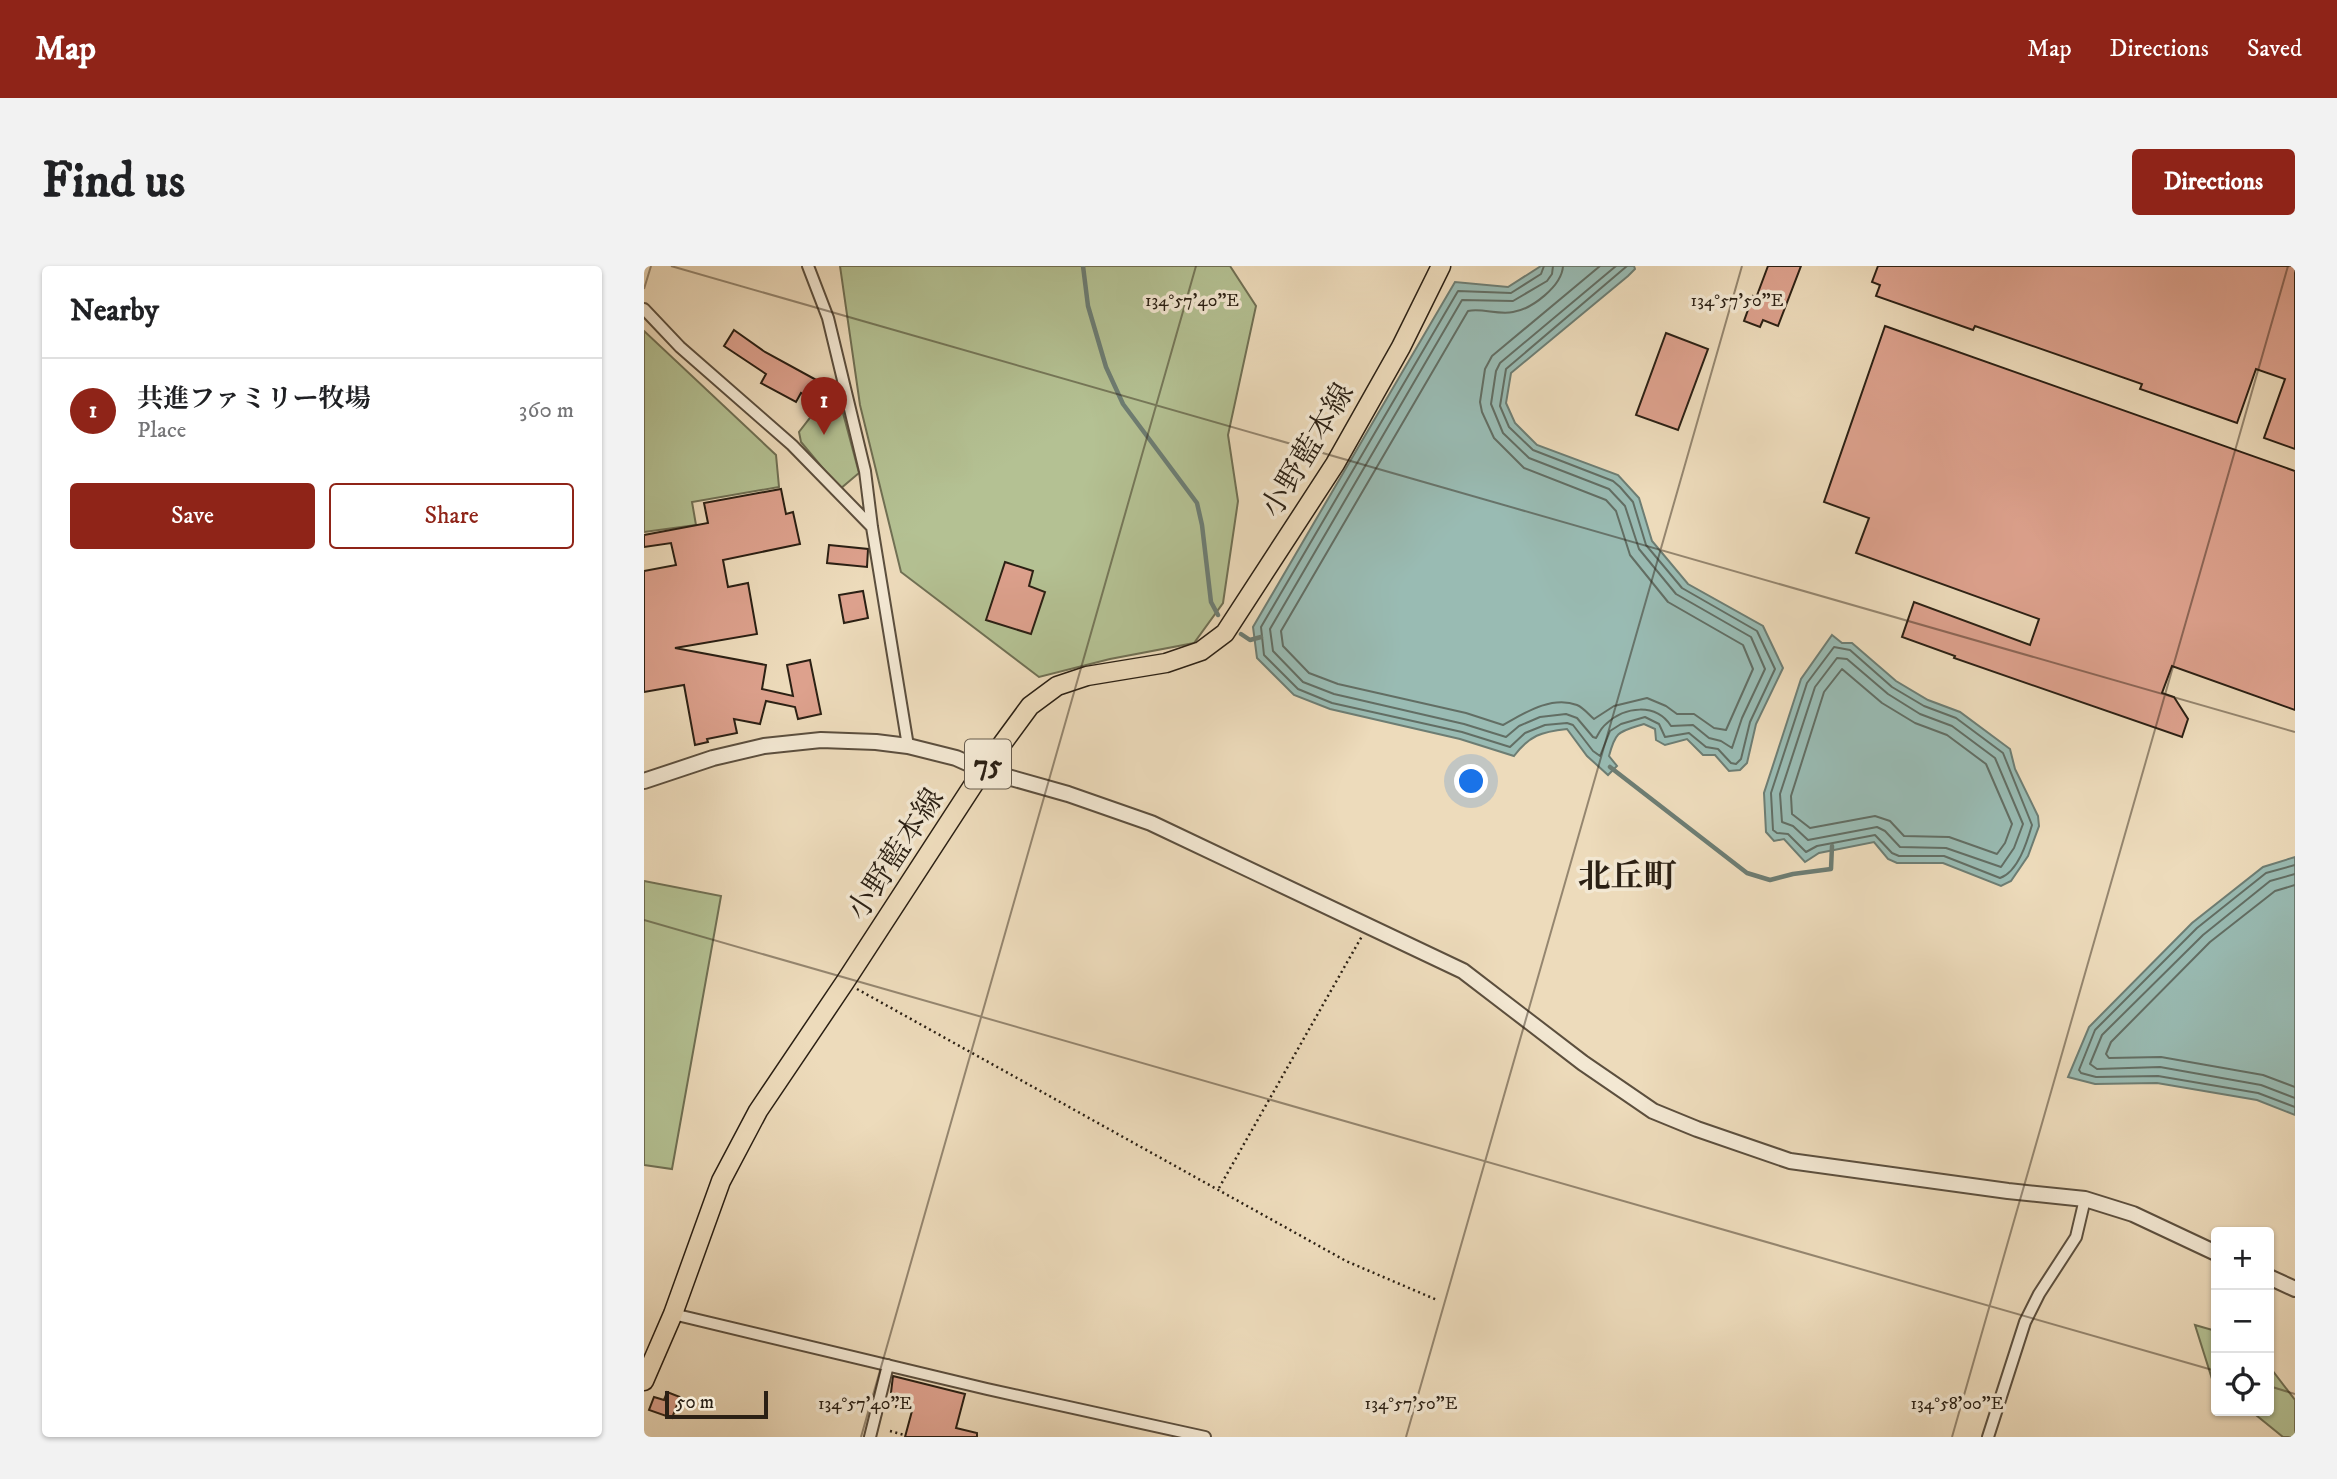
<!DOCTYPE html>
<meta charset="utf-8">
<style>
:root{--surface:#fff;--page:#f2f2f2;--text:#202124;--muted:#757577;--line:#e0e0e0;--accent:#8f2418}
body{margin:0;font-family:"IM FELL DW Pica","Noto Serif JP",serif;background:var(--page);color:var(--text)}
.controls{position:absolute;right:21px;bottom:21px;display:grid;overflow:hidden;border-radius:7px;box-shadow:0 2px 5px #0004}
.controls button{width:63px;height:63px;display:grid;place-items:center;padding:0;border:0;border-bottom:2px solid var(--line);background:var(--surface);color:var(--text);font:35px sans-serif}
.scale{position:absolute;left:21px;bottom:18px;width:103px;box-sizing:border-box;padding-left:7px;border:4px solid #2b2014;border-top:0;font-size:19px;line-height:24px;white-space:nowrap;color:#2b2014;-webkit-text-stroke:5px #f3e8d3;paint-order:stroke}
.you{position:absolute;left:828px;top:516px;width:24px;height:24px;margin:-18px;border:5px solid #fff;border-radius:50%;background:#1a73e8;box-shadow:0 0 0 10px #1a73e833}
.badge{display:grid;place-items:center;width:46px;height:46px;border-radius:50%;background:var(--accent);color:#fff;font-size:23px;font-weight:700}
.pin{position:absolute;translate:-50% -58px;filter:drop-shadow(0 2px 4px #0008)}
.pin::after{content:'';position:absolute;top:37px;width:24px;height:21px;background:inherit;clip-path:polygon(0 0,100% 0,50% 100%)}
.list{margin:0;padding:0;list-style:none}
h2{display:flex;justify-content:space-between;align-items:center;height:91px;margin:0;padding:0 28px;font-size:30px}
h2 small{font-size:23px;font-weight:400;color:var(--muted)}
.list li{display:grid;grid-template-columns:46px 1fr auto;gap:21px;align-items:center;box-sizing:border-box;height:105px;padding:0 28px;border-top:2px solid var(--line)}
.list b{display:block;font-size:26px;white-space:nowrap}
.list p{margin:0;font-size:23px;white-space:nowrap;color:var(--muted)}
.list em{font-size:23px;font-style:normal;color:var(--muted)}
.actions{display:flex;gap:14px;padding:21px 28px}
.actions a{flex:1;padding:16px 0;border:2px solid var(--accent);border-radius:7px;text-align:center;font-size:24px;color:var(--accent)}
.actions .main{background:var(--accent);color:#fff}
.icon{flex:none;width:38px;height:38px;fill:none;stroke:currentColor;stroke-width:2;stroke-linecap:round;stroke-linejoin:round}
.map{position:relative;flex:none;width:1651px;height:1171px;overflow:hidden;border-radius:7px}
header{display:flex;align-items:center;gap:42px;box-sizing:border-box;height:98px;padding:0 35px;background:var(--accent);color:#fff}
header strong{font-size:33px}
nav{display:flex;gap:38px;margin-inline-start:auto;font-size:24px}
.intro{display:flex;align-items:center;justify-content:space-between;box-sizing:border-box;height:168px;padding:0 42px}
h1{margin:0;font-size:49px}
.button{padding:18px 32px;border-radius:7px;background:var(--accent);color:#fff;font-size:24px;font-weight:700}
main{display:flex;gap:42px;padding:0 42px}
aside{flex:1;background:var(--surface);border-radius:7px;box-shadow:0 2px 5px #0004}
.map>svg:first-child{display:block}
</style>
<header>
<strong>Map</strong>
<nav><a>Map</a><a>Directions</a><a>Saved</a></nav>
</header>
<div class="intro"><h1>Find us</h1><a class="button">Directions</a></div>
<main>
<aside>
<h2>Nearby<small></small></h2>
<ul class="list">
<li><span class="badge">1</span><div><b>共進ファミリー牧場</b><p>Place</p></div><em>360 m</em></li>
</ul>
<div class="actions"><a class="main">Save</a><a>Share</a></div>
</aside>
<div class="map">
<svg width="1651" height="1171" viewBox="0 0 1651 1171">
<rect width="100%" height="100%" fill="#eddbbb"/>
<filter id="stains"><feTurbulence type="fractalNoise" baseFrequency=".00286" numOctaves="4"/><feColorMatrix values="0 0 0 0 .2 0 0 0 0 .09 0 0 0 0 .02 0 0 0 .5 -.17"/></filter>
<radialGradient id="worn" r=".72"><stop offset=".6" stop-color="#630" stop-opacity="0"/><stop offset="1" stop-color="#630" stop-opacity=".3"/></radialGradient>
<!-- green -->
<path fill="#b4c193" stroke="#707054" stroke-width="2" d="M196 0H586L612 40 584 169 594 235 579 337 550 377 466 393 395 411 257 306 216 139Z
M0 65 132 189 135 221 48 236 52 259 0 266Z
M195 132 215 207 196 223 157 176 155 166 179 135Z
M0 615 77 630 28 903 0 899Z
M1551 1059 1572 1065V1118L1569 1116Z
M1625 1100 1651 1134V1171H1639L1607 1145H1625Z"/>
<!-- water -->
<path fill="#99bbb3" stroke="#6d7d73" stroke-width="2" d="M897 0H990L991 3 984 10 867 107 862 137 871 157 893 179 974 209 995 232 1008 275 1044 318 1119 360 1139 402 1112 458 1103 497 1096 504 1085 505 1071 489H1059L1043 473 1021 479 1012 474 1011 463 1000 458C975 466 972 464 965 490L973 500 964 509 943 490 923 463C897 466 886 469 870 490L816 473 686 443 650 429 613 392 609 361 811 16 864 21Z
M1188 369 1198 377H1208L1252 415 1284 434 1316 446 1366 483 1371 503 1394 550 1395 560 1384 590 1367 615 1357 620 1299 597H1253L1244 593 1230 576 1175 587 1161 596 1140 573 1130 575 1122 566 1120 527 1157 413Z
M1651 591V849L1613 834 1513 817 1451 818 1424 811 1445 761 1548 657 1619 601Z"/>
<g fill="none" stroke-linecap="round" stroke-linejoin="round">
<!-- shore -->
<path stroke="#626e64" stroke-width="2" d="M900 0 897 8 867 27 814 25 617 361 620 389 654 423 688 437 818 466 866 481 881 467 901 459 923 457 929 459 949 485 956 490 966 465 977 458 1001 451 1015 458 1021 471 1045 467 1062 481 1074 483 1087 497 1092 498 1097 493 1106 456 1131 403 1113 365 1038 322 1002 279 989 236 976 221 969 215 889 184 865 161 856 140 862 103 983 0
M909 0 908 8 903 15 869 35 818 34 626 363 629 385 659 416 690 428 820 458 862 471 875 460 896 451 922 448 933 452 949 471 952 472C955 467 957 462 962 458 981 440 1012 437 1027 460L1049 459 1065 472 1077 475 1088 482 1098 452 1121 403 1107 371 1032 328 995 283 981 240 965 223 885 192 859 167 847 138 852 105 856 97 972 0
M919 0C918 20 888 43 869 46 854 49 838 42 824 45L637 365 639 380 665 407 694 418 822 447 859 459C879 448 907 429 933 439 940 442 945 449 950 453L970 440 1003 432 1022 440 1033 448H1050L1070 462 1082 464 1109 403 1099 379 1024 336 986 289 972 245 962 234 880 202 850 172 838 146 836 136 841 103 848 90 956 0
M1190 381 1206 384 1248 421 1280 440 1312 452 1359 487 1388 559C1383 576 1374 606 1356 612L1300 590H1255L1248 587 1231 569 1173 580 1162 586 1144 568 1133 567 1129 564 1127 527 1163 417Z
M1193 392 1203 393 1244 428 1276 448 1308 460 1351 492 1379 558 1370 582 1357 601 1302 582 1256 581 1241 565 1233 561 1164 574 1149 560 1138 556 1136 528 1171 421Z
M1198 403 1238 437 1271 457 1303 469 1342 498 1368 558 1361 577 1353 588 1305 571 1260 570 1246 555 1231 550 1166 562 1148 548 1147 530 1180 426Z
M1651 599 1622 607 1553 662 1451 764 1435 804 1437 807 1452 811 1514 810 1614 827 1651 841
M1651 608 1626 615 1559 669 1458 769 1446 798 1453 803 1516 801 1617 819 1651 832
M1651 619 1631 625 1566 676 1467 776 1462 788 1465 792 1517 791 1619 809 1651 821"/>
<!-- stream -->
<path stroke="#6d7d73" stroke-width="4.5" d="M439 0 444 40 462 101 479 138 553 237 558 259 567 336 574 349
M597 368 606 374 617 371
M966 501 1103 607 1126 614 1149 608 1187 603 1188 580"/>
</g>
<!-- building -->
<path fill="#dda18d" stroke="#2b2014" stroke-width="2" d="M1124 0H1157L1134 60 1119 54 1116 61 1100 55 1109 30 1112 32Z
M1234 0H1651V183L1620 172 1641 113 1612 103 1593 157 1496 123 1498 118 1331 60 1329 64 1232 30 1236 19 1228 16Z
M1241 60 1651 205V444L1528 400 1518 427 1530 431 1544 453 1538 471 1310 392 1311 390 1258 371 1270 336 1386 379 1395 353 1212 287 1225 252 1180 236Z
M90 64 121 86 176 116 167 133 157 127 152 136 117 117 122 108 80 80Z
M1022 67 1064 83 1034 164 992 149Z
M137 223 142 248 149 246 156 278 79 294 84 321 104 317 113 368 31 382 122 399 118 423 149 430 143 399 166 394 177 448 154 453 151 441 122 435 116 458 90 453 93 467 63 473 64 476 51 479 40 419 0 426V305L32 299 27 277 0 281V269L64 257 60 237Z
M185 279 224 283 223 301 183 297Z
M361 296 389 305 385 320 401 326 387 368 342 354Z
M219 325 224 352 200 357 195 329Z
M249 1110 321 1128 312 1162 333 1167V1171H261L268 1145 252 1141 253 1137 246 1135Z
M23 1126 36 1131 28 1152 5 1144 10 1131 20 1134Z"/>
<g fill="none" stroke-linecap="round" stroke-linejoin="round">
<defs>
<path id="minor" d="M164 0 184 52 221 205 228 261 264 480
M0 43 36 81 148 179 228 261
M29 1048 343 1123 561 1171
M226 1171 244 1099
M1344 1171 1381 1056 1395 1028 1432 971 1441 933"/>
<path id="tertiary" d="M0 515 69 492 120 480 177 474 232 476 264 480 312 492 339 504 424 528 507 557 819 705 939 797 1009 845 1053 863 1146 895 1364 925 1441 933 1489 948 1572 987
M1625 1011 1651 1023"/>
<path id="primary" d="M0 1115 29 1048 77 915 114 845 201 716 339 504 386 440 413 420 443 410 522 397 557 385 581 367 691 198 757 81 797 0"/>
</defs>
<!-- minor casing -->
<use href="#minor" stroke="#5c4f3e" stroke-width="14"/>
<!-- tertiary casing -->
<use href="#tertiary" stroke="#5c4f3e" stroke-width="18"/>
<!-- primary casing -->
<use href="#primary" stroke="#2b2014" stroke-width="21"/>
<!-- path -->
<path stroke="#2b2014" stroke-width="2.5" stroke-dasharray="2 3.5" stroke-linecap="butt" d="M213 723 702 995 793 1034
M575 922 718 670
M246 1165 260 1169"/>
<!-- minor -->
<use href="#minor" stroke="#f3e8d3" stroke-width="10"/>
<!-- tertiary -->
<use href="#tertiary" stroke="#f3e8d3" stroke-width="14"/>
<!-- primary -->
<use href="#primary" stroke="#eddbbb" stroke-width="18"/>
</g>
<!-- ticks -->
<path fill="none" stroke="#2b2014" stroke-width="2" stroke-opacity="0.45" d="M27 0 1651 466M0 23 7 0M0 654 1572 1105M1625 1120 1651 1128M217 1171 552 0M762 1171 1098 0M1308 1171 1644 0"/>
<g text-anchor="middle" stroke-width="7" stroke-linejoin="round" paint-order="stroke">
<!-- shield labels -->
<rect fill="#f3e8d3" stroke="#675c4d" stroke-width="2" x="321" y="473.5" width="46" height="49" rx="5"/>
<g font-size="28" font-weight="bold" fill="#2b2014">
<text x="344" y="508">75</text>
</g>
<!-- street labels -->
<g font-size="30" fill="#2b2014" stroke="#f3e8d3">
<text transform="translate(663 184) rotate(-59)" y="10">小野藍本線</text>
<text transform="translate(251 588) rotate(-57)" y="10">小野藍本線</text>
</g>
<!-- quarter labels -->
<g font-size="33" font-weight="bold" fill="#2b2014" stroke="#f3e8d3">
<text x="983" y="621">北丘町</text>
</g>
</g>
<g font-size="18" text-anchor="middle" fill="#2b2014" stroke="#f3e8d3" stroke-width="7" stroke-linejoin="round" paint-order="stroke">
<text x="548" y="40">134°57'40"E</text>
<text x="1093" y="40">134°57'50"E</text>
<text x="221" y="1143">134°57'40"E</text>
<text x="767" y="1143">134°57'50"E</text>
<text x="1313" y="1143">134°58'00"E</text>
</g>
<rect width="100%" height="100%" filter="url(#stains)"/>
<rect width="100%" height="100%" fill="url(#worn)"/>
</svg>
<div class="controls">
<button>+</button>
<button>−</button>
<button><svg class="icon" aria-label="locate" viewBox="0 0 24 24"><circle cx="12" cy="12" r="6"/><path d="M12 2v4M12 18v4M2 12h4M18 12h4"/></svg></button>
</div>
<div class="scale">50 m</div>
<div class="you"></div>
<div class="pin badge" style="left:180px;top:169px">1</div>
</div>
</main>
